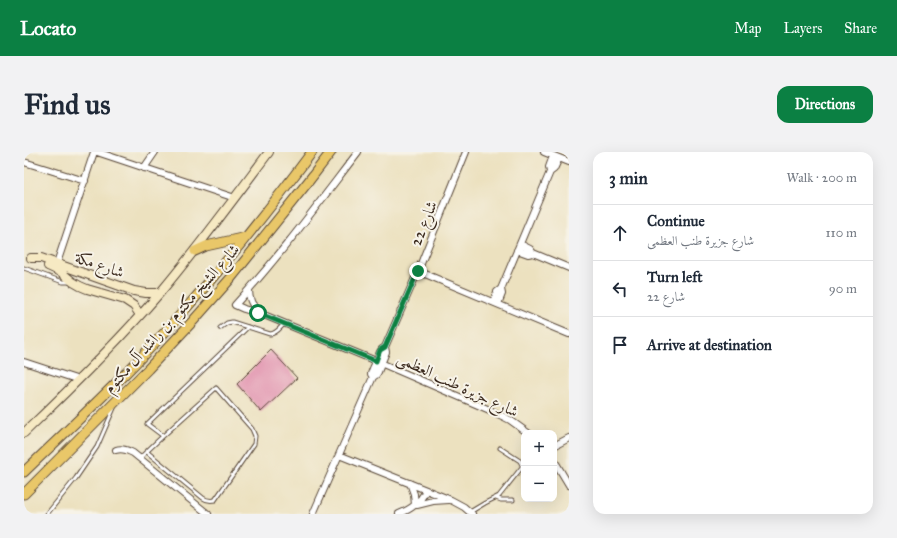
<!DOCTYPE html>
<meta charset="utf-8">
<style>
:root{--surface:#fff;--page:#f2f2f3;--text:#1f2937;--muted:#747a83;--line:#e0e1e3;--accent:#0b8043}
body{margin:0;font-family:"IM FELL Great Primer",Amiri,serif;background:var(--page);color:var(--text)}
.controls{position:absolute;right:12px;bottom:12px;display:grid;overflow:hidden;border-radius:8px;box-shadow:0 4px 16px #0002}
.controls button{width:36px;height:36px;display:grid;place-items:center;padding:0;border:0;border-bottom:1px solid var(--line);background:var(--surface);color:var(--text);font:20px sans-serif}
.stop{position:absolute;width:12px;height:12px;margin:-9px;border:3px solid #0b8043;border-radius:50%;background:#fff}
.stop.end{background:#0b8043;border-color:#fff;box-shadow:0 1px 4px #0008}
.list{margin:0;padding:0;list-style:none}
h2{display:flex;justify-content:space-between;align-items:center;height:52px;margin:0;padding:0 16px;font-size:17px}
h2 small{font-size:13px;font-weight:400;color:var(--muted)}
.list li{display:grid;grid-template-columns:26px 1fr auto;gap:12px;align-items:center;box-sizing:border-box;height:56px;padding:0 16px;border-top:1px solid var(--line)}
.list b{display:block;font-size:15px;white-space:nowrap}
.list p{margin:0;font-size:13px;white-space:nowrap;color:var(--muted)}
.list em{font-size:13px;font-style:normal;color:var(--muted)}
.icon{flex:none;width:22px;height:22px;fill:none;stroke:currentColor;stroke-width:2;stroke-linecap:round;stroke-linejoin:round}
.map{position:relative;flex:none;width:545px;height:362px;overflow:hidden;border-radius:12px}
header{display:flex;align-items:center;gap:24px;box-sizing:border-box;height:56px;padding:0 20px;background:var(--accent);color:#fff}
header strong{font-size:19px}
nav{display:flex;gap:22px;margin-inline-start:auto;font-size:14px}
.intro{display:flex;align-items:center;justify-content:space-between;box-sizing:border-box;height:96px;padding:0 24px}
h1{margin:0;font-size:28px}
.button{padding:10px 18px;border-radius:12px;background:var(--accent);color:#fff;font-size:14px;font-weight:700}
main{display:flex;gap:24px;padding:0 24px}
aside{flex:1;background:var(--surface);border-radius:12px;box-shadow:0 4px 16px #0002}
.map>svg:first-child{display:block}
</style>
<header>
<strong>Locato</strong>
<nav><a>Map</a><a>Layers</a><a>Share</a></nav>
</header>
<div class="intro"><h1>Find us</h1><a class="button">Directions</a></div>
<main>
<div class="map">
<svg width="545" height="362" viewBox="0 0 545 362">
<rect width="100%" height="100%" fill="#f7f3e8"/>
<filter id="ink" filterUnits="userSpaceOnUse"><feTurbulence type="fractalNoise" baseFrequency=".025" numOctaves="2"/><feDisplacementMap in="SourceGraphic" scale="8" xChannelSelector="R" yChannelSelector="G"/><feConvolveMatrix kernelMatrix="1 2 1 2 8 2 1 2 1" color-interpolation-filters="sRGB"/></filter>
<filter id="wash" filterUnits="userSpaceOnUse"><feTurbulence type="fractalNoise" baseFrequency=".012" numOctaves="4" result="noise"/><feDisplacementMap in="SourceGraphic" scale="16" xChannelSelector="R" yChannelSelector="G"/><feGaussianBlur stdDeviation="0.9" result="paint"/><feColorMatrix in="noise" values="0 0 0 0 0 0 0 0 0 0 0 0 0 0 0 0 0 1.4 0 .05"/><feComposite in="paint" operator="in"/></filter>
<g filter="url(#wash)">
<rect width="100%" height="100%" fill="#ece1bf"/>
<g id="blocks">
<!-- building -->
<path fill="#e39ab2" d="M247 198 273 226 237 260 213 232Z"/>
</g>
</g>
<g filter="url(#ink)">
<use href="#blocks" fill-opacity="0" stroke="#564536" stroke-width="1"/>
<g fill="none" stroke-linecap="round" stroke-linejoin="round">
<defs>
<path id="lane" d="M0 116 39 130H48
M196 176 203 171 208 170 246 182C252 182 256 176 260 172
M139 284 123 272 224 175
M116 306C140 282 167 259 192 236L228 277 231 284 230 292 191 348C186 349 183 349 179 346L123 300
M472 346 477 348H489
M446 360 461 351 475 344 498 315V313L496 309 476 296
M23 362 52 326 73 295 90 256"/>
<path id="street" d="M73 0 211 46
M334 0C294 52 255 105 211 153L220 157 240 163 352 209 468 259 486 268 504 281
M520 0 545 10
M0 10 61 29
M120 16 131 0
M526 20 525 15 529 4
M496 92 506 97 509 101 545 116
M493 98 504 102 509 101
M32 114 70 0
M394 119 545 182
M225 138C225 148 228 154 236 160
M469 150 473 140 477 137 526 20 530 17 535 6
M474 152 478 142 477 137
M0 210 55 228
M349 225 347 222 348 219 356 200 358 197 361 195 394 119 442 0
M530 294 545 286
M92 298C98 296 103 298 109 301L184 362
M315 303 427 348 440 355 448 362
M530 308 545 333
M386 331 390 342 391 353
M393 353 409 349 425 348
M289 362 349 225 352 223 354 220 362 200 361 195
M375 362C387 357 396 351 402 338"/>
<path id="secondary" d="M7 106H17L110 139 122 141H136
M24 114 37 120 49 130 56 134 63 137 101 148 110 154 116 163
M0 281C47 236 93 191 135 142 174 96 209 48 245 0"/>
<path id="primary" d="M171 99 182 94 222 85
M0 320C54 268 109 217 158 161 204 109 247 55 288 0
M0 342 124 217 169 169 207 126 284 30 307 0"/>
</defs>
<!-- lane casing -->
<use href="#lane" stroke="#564536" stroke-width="5"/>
<!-- street casing -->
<use href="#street" stroke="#564536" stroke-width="8"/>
<!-- secondary casing -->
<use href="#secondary" stroke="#564536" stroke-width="10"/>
<!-- primary casing -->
<use href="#primary" stroke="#564536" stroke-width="11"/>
<!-- lane -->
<use href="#lane" stroke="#fff" stroke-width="3"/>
<!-- street -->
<use href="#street" stroke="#fff" stroke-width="6"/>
<!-- secondary -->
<use href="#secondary" stroke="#f6e9c3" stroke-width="8"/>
<!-- primary -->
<use href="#primary" stroke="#e9c769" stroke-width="9"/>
</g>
</g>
<g fill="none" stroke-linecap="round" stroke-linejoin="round" filter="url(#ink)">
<!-- route -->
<path stroke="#0b8043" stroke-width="5" d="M234 161 352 209 356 198 361 195 394 119"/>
</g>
<g text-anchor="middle" stroke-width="4" stroke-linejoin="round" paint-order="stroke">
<!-- street labels -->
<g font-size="16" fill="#3b2a1e" stroke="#f7f3e8">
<text transform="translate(399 71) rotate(-68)" y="6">شارع 22</text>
<text transform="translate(76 112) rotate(19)" y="6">شارع مكة</text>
<text transform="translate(147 166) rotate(-48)" y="6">شارع الشيخ مكتوم بن راشد آل مكتوم</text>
<text transform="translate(434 232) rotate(25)" y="6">شارع جزيرة طنب العظمى</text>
</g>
</g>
</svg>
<div class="controls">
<button>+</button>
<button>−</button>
</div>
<div class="stop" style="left:234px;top:161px"></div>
<div class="stop end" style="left:394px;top:119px"></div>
</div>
<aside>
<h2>3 min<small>Walk · 200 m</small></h2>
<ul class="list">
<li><svg class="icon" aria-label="ahead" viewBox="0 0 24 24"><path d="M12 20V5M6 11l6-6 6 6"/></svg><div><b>Continue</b><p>شارع جزيرة طنب العظمى</p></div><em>110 m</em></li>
<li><svg class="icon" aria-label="left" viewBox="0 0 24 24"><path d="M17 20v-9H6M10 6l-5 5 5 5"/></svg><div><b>Turn left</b><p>شارع 22</p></div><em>90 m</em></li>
<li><svg class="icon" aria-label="arrive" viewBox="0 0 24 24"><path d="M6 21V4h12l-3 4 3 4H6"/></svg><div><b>Arrive at destination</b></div></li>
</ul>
</aside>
</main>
